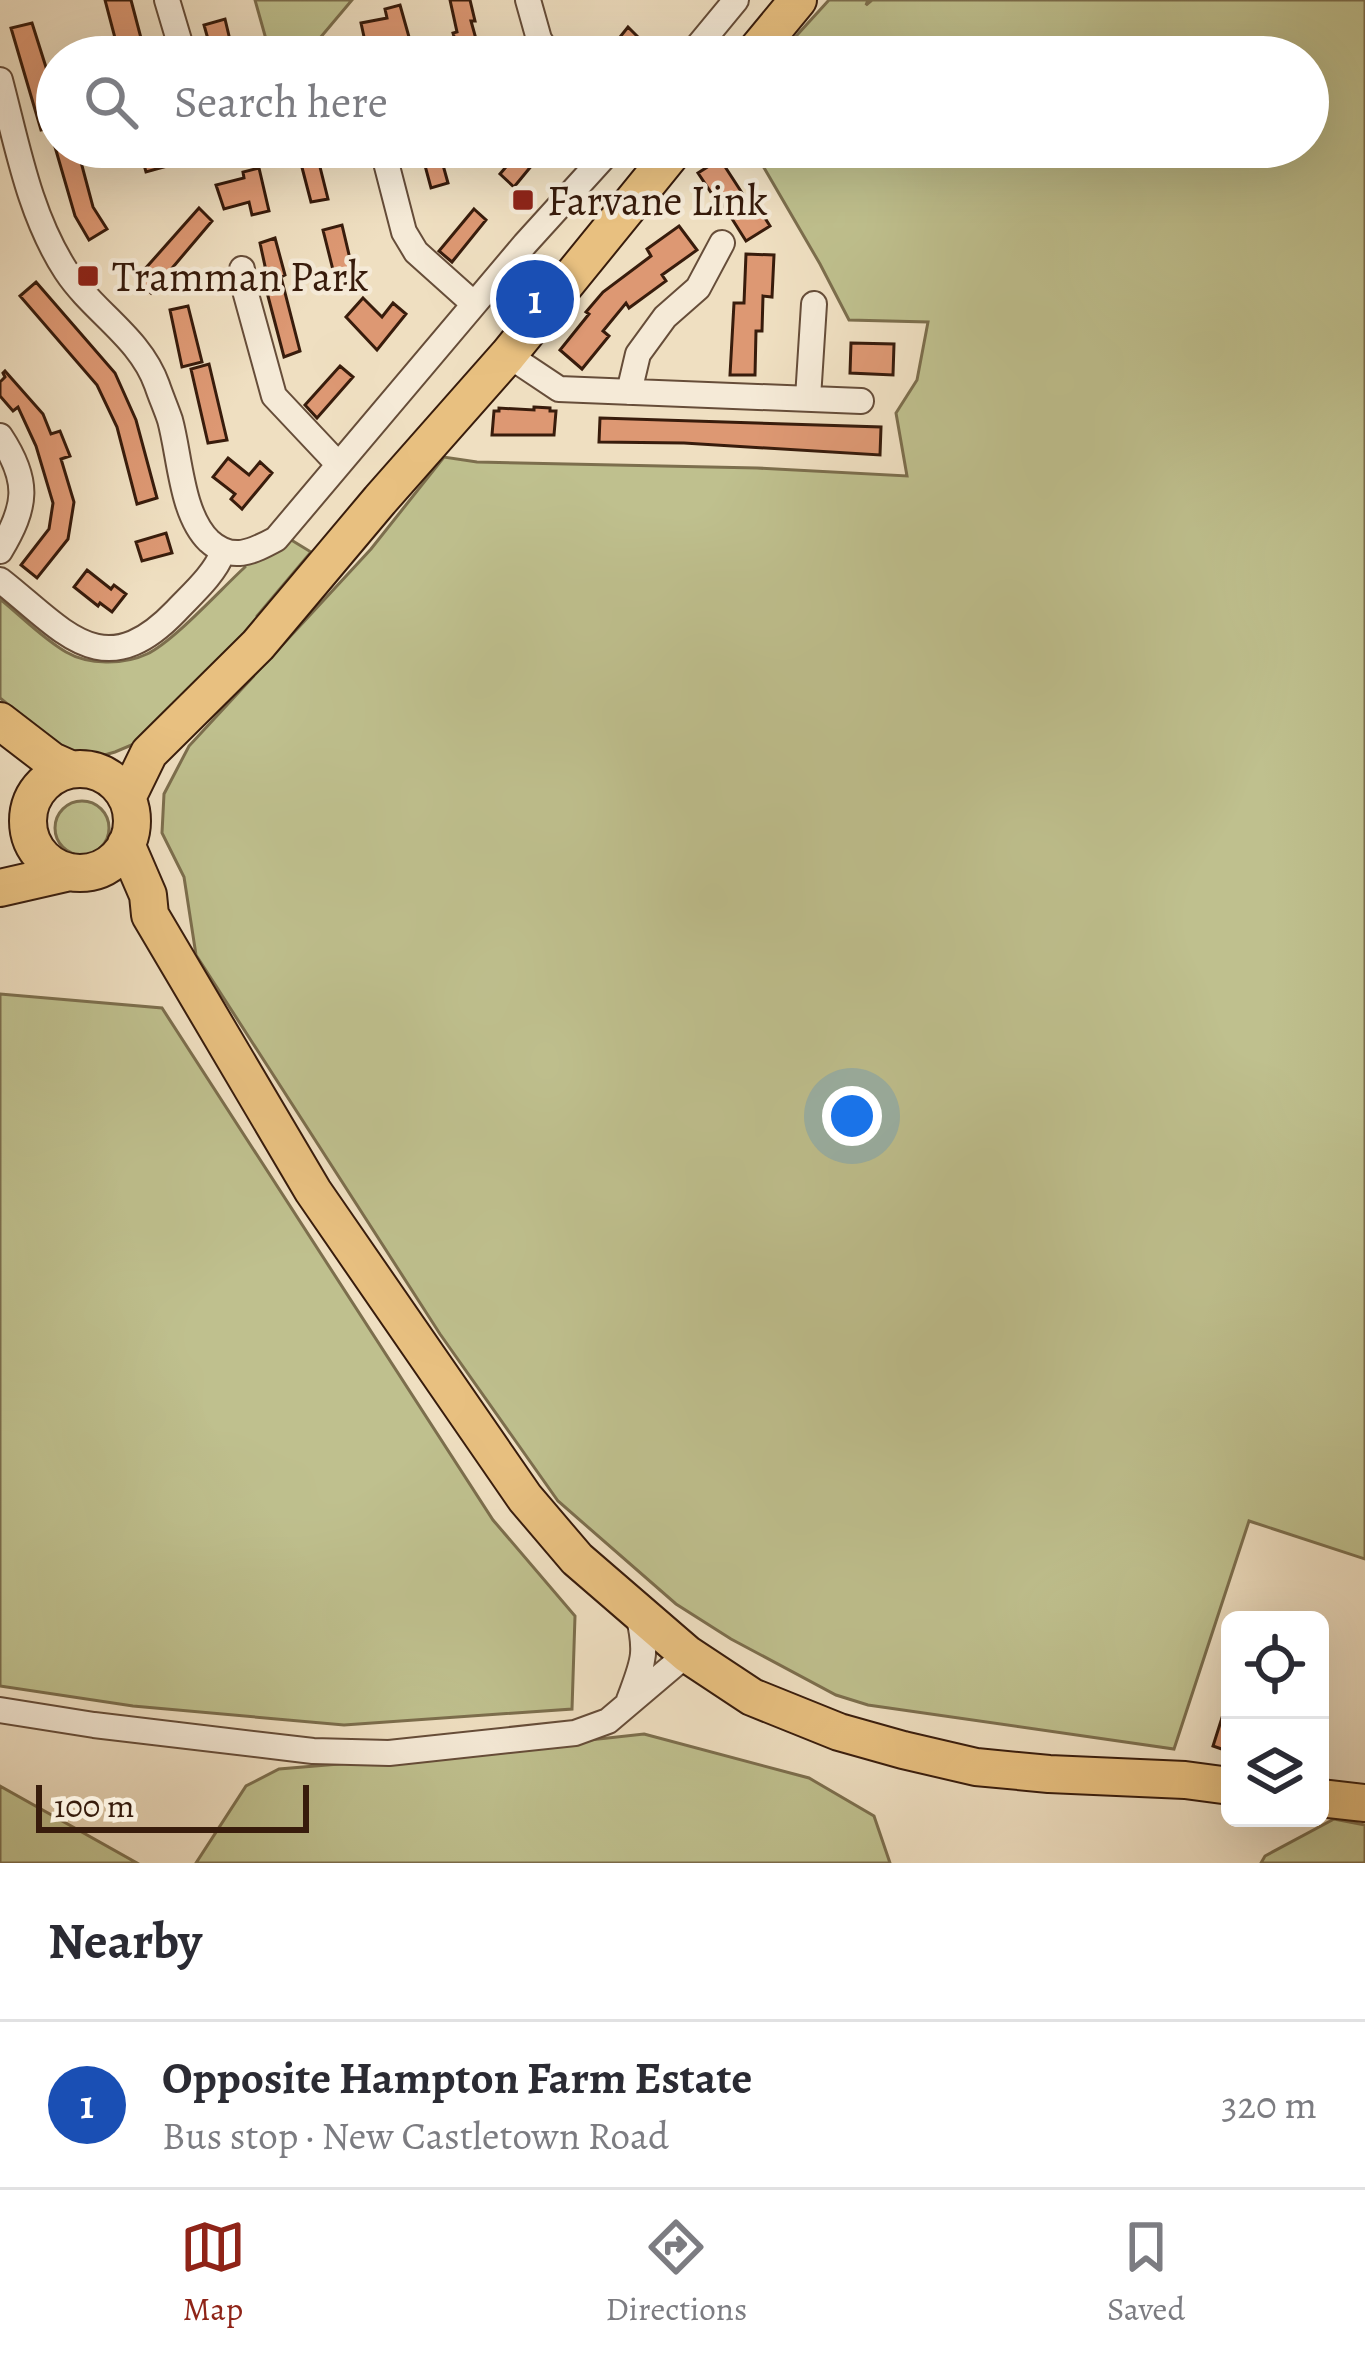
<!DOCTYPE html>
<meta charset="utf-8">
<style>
:root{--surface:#fff;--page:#f2f2f3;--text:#2b2b33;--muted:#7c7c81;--line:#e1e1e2;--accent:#8f2418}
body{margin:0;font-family:Alegreya,serif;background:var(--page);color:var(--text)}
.controls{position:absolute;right:36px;bottom:36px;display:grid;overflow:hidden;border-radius:18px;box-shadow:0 12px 48px #0002}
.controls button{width:108px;height:108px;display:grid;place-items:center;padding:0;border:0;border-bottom:3px solid var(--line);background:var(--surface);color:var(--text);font:60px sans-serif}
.scale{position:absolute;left:36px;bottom:30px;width:273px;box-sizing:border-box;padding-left:12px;border:6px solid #381c0c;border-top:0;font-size:33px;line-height:42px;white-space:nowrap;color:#381c0c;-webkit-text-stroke:9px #f5ead7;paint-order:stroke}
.you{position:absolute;left:852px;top:1116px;width:42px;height:42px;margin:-30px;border:9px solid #fff;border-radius:50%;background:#1a73e8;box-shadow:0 0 0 18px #1a73e833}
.badge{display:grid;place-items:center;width:78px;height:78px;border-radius:50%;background:var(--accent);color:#fff;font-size:39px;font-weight:700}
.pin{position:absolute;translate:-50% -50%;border:6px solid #fff;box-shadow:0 3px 12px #0006}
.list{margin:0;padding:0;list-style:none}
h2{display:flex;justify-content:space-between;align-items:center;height:156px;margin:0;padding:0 48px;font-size:51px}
h2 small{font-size:39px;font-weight:400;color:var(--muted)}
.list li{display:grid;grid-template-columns:78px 1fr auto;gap:36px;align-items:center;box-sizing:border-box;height:168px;padding:0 48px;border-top:3px solid var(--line)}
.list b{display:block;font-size:45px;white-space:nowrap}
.list p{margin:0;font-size:39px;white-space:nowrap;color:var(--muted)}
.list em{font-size:39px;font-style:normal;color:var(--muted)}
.icon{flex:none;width:66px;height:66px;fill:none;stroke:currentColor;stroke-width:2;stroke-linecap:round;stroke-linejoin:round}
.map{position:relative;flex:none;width:1365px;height:1863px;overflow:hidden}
.search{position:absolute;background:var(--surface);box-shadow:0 12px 48px #0002;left:36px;right:36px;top:36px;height:132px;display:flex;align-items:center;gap:30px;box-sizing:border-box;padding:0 42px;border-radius:66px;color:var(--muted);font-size:45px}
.sheet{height:324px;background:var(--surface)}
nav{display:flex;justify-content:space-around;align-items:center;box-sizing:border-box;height:168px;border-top:3px solid var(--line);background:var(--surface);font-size:33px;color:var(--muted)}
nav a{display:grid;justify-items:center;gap:6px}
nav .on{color:var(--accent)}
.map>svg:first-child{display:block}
</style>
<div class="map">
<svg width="1365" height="1863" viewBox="0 0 1365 1863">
<rect width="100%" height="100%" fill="#efdfc1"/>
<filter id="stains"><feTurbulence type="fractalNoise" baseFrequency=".00167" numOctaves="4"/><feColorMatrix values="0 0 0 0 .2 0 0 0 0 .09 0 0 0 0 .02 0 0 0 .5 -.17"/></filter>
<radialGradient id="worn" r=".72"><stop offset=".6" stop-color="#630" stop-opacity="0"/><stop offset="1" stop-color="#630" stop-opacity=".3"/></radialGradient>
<!-- green -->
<path fill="#bfc08e" stroke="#7c6e4d" stroke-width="3" d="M255 0H352L304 57H271Z
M829 0H868L866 5 872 0H1365V1559L1249 1521 1174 1749 868 1705 836 1695 731 1639 676 1604 558 1501 440 1334 196 955 184 877 162 833 164 794 189 746 371 549 444 457 477 462 757 468 907 476 896 413 917 380 928 322 849 320 820 264 752 147H1308V57H777Z
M288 538 311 552 257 616V623L134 744 115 752 101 756 73 752 52 740 0 698V599C21 616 42 638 66 652 88 665 124 665 147 654 174 641 221 589 245 567L244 563Z
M55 828a27 27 0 1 1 54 0a27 27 0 1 1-54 0Z
M0 994 162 1008 493 1520 575 1616 572 1709 344 1725 133 1706 0 1686Z
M644 1734 809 1778 874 1816 890 1863H196L246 1786 279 1769 472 1753Z
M0 1786 137 1863H0Z
M1334 1819 1365 1825V1863H1261L1265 1856Z"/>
<!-- building -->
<path fill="#dd9873" stroke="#381c0c" stroke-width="3" d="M105 0H131L141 38 138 39 142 57H120Z
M450 0H470L475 21H471L481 57H460L453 33 457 32Z
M400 5 411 44 394 47 392 40 366 46 361 23 387 18 385 9Z
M225 19 234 57H213L204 25Z
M32 23 57 102V126L41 130 11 28Z
M628 27 640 39 625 57H604Z
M55 147H77L93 207 107 229 89 240 75 216Z
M139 147H165L171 165 146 172Z
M420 147H438L448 183 431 188Z
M523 147H547L514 187 500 174Z
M316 151 328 199 311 202 299 156Z
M720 159 746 199 751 196 770 226 746 241 717 195 714 197 698 173Z
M259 168 269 211 252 215 249 202 224 209 216 185 244 178 243 172Z
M199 208 212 221 151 293 136 279Z
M474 209 486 220 452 262 439 251Z
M342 225 355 280 337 286 323 230Z
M679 226 697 250 662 275 666 281 629 308 626 303 603 331 609 336 582 369 560 350 589 314 586 312 603 292 651 256 647 249Z
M275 238 285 275 281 277 300 351 284 357 264 281 268 280 260 243Z
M746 254 774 255 772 297 763 296 762 331H756L755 375H730L734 303H744Z
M36 282 115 373 136 420 157 498 137 504 117 427 97 385 20 296Z
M363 298 382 317 393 303 406 314 377 350 346 317Z
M188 306 202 362 182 367 170 310Z
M851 343 894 344 893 375 850 373Z
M209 364 227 440 208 443 191 369Z
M340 366 353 377 317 418 305 405Z
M5 371 43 414 51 434 60 431 70 456 61 459 74 502 68 539 37 578 21 565 49 529 53 503 36 446 18 407 13 411 0 396V382L5 377 3 373Z
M534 407 550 408V411H556L554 435H492L494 411H499V408L534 410Z
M600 418 881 427 880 455 684 443 599 442Z
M228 458 249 475 260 462 272 473 242 509 231 499 235 494 213 477Z
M166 533 172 553 142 561 136 542Z
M87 570 111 589 114 585 126 594 112 612 100 603 98 606 74 587Z
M1227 1702 1230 1703V1752L1213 1746Z"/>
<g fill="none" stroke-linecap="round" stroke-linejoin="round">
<defs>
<path id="minor" d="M167 0 184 57
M528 0 539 39 550 57
M689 57 736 0
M0 80C17 144 29 214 66 271 93 312 140 337 157 385 161 397 166 408 170 420 180 456 181 514 209 541 232 562 252 552 276 539L525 244 613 147
M382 147 404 232 416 252 474 304
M242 269 244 287 274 396 338 464
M508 355 559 389 861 401
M629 392 638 354 665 317 698 288 722 243
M808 398 814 304
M0 436C30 481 27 506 0 551
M0 580C63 629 102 688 176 611 193 593 214 575 223 552
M629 1700C643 1662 648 1655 638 1614
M0 1710 94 1725 313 1751 389 1753 575 1733 608 1721 687 1654"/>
<path id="highway" d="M751 57 798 0
M0 721 52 761 70 769
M28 821a52 52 0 1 1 104 0a52 52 0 1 1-104 0Z
M127 798 149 753 258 645 380 500 508 355 677 147
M126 844 148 895 150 915 313 1191 525 1498 577 1559 687 1654 752 1697 839 1732 903 1750 976 1767 1049 1774 1185 1780 1230 1786
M0 888 70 872
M1320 1798 1365 1803"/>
</defs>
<!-- minor casing -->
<use href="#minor" stroke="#664d39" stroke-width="28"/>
<!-- highway casing -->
<use href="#highway" stroke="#381c0c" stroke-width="40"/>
<!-- minor -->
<use href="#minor" stroke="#f5ead7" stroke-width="24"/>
<!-- highway -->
<use href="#highway" stroke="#e8c080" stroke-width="36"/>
</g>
<!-- markers -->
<g fill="#8f2418" stroke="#f5ead7" stroke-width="4.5">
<rect x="511" y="188" width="24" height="24" rx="6"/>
<rect x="76" y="264" width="24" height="24" rx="6"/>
</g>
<g text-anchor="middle" stroke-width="9" stroke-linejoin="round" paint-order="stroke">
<!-- poi labels -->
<g font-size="42" fill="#381c0c" stroke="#f5ead7" text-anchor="start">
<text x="547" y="215">Farvane Link</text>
<text x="112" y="291">Tramman Park</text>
</g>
</g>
<rect width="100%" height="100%" filter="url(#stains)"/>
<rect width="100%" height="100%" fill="url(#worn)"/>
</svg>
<div class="controls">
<button><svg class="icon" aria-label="locate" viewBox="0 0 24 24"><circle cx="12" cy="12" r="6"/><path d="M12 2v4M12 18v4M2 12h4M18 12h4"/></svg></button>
<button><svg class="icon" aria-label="layers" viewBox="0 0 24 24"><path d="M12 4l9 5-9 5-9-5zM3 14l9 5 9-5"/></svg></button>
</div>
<div class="scale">100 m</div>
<div class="you"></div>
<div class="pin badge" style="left:535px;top:299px;background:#1a4fb4">1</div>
<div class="search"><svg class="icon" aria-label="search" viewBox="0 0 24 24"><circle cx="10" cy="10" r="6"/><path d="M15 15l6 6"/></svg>Search here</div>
</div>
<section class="sheet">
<h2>Nearby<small></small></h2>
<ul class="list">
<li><span class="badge" style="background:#1a4fb4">1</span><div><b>Opposite Hampton Farm Estate</b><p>Bus stop · New Castletown Road</p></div><em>320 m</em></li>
</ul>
</section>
<nav>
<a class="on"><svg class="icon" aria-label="map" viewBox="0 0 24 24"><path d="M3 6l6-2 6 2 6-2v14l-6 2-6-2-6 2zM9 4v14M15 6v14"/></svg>Map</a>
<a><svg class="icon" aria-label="directions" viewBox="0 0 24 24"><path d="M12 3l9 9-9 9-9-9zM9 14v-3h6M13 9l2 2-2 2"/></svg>Directions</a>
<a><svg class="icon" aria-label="saved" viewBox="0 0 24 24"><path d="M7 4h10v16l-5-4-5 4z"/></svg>Saved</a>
</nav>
